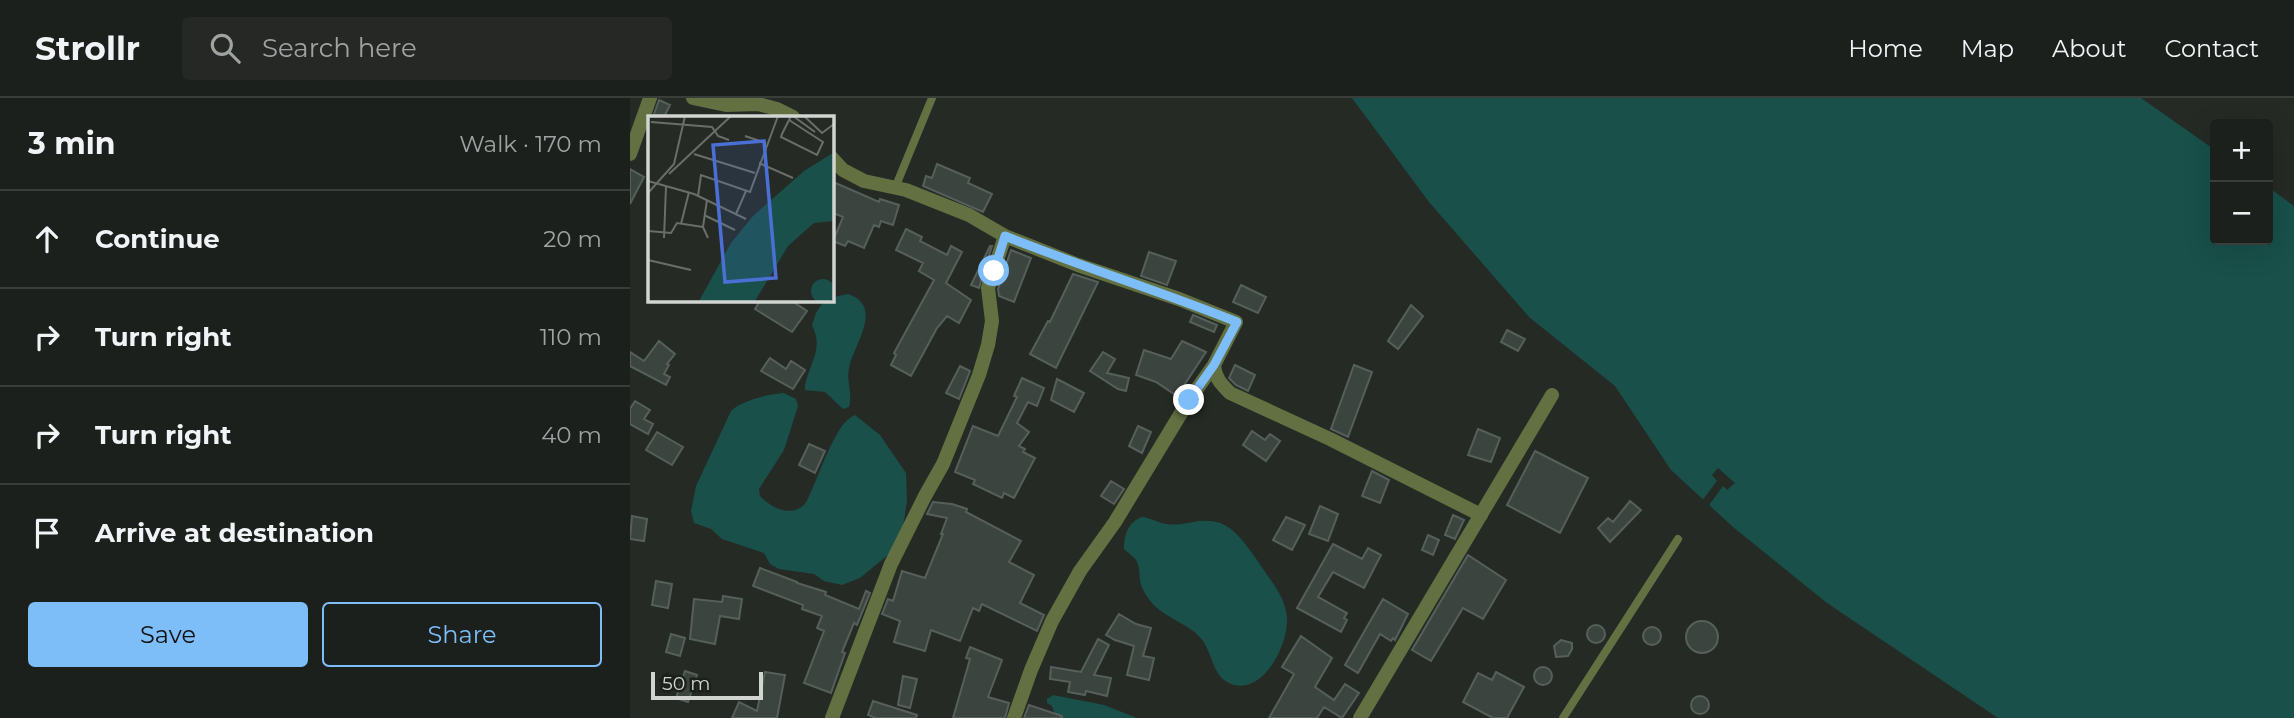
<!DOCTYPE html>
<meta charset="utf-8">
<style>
:root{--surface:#1c201c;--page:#252825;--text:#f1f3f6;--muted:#a0a3a3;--line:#3a3e3b;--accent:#7dbef9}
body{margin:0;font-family:Montserrat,sans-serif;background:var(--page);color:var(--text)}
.controls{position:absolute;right:21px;top:21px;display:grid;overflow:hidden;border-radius:7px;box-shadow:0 7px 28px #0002}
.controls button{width:63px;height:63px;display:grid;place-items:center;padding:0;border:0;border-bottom:2px solid var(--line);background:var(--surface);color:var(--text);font:35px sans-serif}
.scale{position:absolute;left:21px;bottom:18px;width:112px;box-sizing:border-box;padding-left:7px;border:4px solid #d1d4d1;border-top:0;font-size:19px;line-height:24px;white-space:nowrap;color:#d1d4d1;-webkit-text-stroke:5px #1c201b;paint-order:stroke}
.stop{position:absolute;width:21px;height:21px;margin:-16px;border:5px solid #7dbef9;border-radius:50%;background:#fff}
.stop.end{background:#7dbef9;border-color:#fff;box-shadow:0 2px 7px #0008}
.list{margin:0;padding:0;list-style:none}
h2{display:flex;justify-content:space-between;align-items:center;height:91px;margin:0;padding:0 28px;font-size:30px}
h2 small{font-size:23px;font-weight:400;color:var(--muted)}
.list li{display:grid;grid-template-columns:46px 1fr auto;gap:21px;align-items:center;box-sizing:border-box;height:98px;padding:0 28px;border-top:2px solid var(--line)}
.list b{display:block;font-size:26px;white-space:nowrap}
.list em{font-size:23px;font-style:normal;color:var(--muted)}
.actions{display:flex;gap:14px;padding:21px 28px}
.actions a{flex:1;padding:16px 0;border:2px solid var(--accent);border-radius:7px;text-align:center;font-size:24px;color:var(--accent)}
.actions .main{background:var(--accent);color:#111}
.icon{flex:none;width:38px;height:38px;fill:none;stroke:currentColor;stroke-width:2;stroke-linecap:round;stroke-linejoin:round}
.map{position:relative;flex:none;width:1664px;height:620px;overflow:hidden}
header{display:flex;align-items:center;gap:42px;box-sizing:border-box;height:98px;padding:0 35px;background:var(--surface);border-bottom:2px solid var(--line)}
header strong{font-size:33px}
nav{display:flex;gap:38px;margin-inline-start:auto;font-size:24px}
.search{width:490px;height:63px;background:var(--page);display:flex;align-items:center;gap:18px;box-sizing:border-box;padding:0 24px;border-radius:7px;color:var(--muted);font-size:26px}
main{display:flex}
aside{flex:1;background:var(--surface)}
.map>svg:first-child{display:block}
</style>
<header>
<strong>Strollr</strong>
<div class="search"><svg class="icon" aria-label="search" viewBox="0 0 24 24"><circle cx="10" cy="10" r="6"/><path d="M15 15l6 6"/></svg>Search here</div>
<nav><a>Home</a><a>Map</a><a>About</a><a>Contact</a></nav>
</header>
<main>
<aside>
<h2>3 min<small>Walk · 170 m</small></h2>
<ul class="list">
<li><svg class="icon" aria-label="ahead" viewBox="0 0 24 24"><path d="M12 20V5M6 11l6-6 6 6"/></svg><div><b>Continue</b></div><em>20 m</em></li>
<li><svg class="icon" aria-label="right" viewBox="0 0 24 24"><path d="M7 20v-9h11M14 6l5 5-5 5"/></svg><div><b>Turn right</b></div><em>110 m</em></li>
<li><svg class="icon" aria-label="right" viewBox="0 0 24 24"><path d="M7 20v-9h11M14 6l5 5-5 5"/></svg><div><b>Turn right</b></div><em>40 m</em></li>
<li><svg class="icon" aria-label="arrive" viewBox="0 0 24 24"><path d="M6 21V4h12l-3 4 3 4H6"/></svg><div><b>Arrive at destination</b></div></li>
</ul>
<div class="actions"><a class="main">Save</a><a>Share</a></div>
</aside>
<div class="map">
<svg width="1664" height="620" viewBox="0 0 1664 620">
<rect width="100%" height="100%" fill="#252a25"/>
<!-- water -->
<path fill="#19504a" d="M722 0H1511L1585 52V142H1638V89L1664 108V620H1368L1197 505 1103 429 1041 372 985 288 899 219 799 104Z
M218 196C255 208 223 248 219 270 216 284 223 295 219 309L213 311 195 294 175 292V287C180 264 194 251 182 227L186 215 195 201Z
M154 295 166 301 168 308 154 352 129 391 130 398C142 410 161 420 175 406 187 386 204 324 225 317L250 337 276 375 277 402 274 423 270 437 259 456 230 480 212 487 194 483 184 476 149 471 140 466 134 455 92 441 81 431 64 425 61 413 66 388 101 313C112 302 139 296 154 295Z
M512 419C521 420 528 425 537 426 555 429 569 418 590 425 606 431 617 448 627 462 637 478 652 494 656 513 663 541 632 604 597 584 583 576 582 556 573 543 561 526 536 521 522 505 517 499 511 490 510 482 509 475 510 468 506 462 503 458 497 454 494 451 494 437 498 424 512 419Z
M423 597 474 607 507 620H426L422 608 417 605V601Z"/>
<!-- pier -->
<path fill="#252a25" d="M1088 370 1105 385 1097 392 1093 388 1077 410 1071 404 1087 383 1082 377Z"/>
<!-- building -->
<path fill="#3c4440" stroke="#575f5b" stroke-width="2" d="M29 2 40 7 34 19H23Z
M307 66 340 80 338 85 362 96 353 114 293 88 296 78 302 80Z
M0 71 14 79 0 106Z
M201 83 249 104 250 101 269 107 263 127 251 123 249 129 244 127 234 150 218 143 215 148 203 143 213 119 201 114Z
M276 131 292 139 290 143 317 157 321 148 332 154 316 185 341 202 329 225 317 218 307 230 281 278 261 267 266 257 264 255 304 182 289 173 293 165 266 152Z
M360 148H362L349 190 341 187Z
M381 152 401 160 384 204 369 198 368 191Z
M519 154 546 163 537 187 511 178Z
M443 176 468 184 426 270 400 256 418 223 420 224Z
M611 187 636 199 628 215 603 204Z
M131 201H159L177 213 162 234 125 211Z
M781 207 793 218 768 251 758 243Z
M563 217 587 227 584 234 560 224Z
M877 232 895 241 888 253 871 244Z
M29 243 45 256 37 266 39 267 34 276 40 279 36 287 0 268V254L14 263Z
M552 243 576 254 547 298 526 284 506 277 514 252 541 261Z
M473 254 485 261 477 275 499 280 496 293 488 291 460 273Z
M140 260 156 271 161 263 175 272 163 291 131 273Z
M605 267 625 277 618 293 606 287 599 280Z
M724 267 742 274 718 339 701 331Z
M330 268 340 273 329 301 316 295Z
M392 280 414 290 407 308 398 304 387 325 399 334 389 348 395 351 393 354 405 360 384 400 374 395 372 400 343 386 345 382 325 374 343 328 368 338 387 299 384 298Z
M427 281 454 295 444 314 421 302Z
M5 303 20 312 14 321 23 326 18 336 0 326V311Z
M508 328 521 334 512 355 499 348Z
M848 331 870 340 861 364 838 357Z
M622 333 635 342 640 336 650 343 636 363 613 347Z
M27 334 53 349 42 367 16 352Z
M179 346 195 353 185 375 169 367Z
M905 353 958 380 930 435 877 407Z
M742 373 759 382 750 405 732 398Z
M481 383 494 391 484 406 471 398Z
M1000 403 1011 412 980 444 968 430 978 420 983 424Z
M303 404 322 406 337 411 336 414 391 443 379 464 404 477 390 505 414 517 407 533 352 506 349 513 343 510 330 543 301 532 295 553 264 544 270 523 252 516 258 501 263 503 272 473 295 480 313 436H311L317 420 297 416Z
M690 408 708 416 698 443 679 436Z
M823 417 834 422 825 441 815 437Z
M2 418 17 421 14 443 0 441Z
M656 419 675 427 662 452 643 442Z
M798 437 809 442 803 457 792 452Z
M703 446 732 461 738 450 751 457 734 490 703 474 688 499 717 515 714 520 717 522 711 534 667 510Z
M838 457 876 482 853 521 833 510 801 563 782 552Z
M130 470 167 484V485L196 494 195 497 229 511 236 493 240 495 227 527 224 525 212 554 215 555 201 595 174 585 194 533 187 530 192 518 172 511 173 507 123 488Z
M26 483 42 486 38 510 22 507Z
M93 498 112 501 109 521 90 518 85 546 60 541 64 501 92 504Z
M753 501 778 516 765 542 763 540 761 543 750 536 728 575 715 567Z
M489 516 506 526 521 530 513 558 524 560 519 582 497 577 504 548 485 542 476 537Z
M1056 539a16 16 0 1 1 32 0a16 16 0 1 1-32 0Z
M957 536a9 9 0 1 1 18 0a9 9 0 1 1-18 0Z
M1013 538a9 9 0 1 1 18 0a9 9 0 1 1-18 0Z
M41 536 55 540 50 558 36 554Z
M671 538 702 560 685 589 704 602 715 586 729 595 712 620 694 609 687 620H639L664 576 652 569Z
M468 541 479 547 464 577 481 580 477 598 456 593 455 597 438 594 440 584 420 581 421 569 451 574Z
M931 542 942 545V551L938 558 926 559 924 548Z
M340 549 372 562 358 599 379 605 375 620H323L340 561 336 560Z
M904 578a9 9 0 1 1 18 0a9 9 0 1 1-18 0Z
M55 573 67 577 58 604 46 600Z
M135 574 155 577 147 620H102L109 604 127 613Z
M866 574 894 589 877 620H863L833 604 848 575 862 582Z
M273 578 287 581 280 610 268 607Z
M1061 607a9 9 0 1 1 18 0a9 9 0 1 1-18 0Z
M243 603 287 617 286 620H246L238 617Z
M399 607 432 618V620H394Z"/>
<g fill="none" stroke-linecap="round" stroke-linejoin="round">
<!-- service -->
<path stroke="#627042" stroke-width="8" d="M265 90 302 0
M933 620 1048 441"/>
<!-- minor -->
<path stroke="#627042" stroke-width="14" d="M63 0 96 7 128 6 147 11 163 19
M0 56 20 0
M201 59 213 72 234 83 276 92 339 117 375 138 448 167 549 201 606 224 584 267 559 302 485 424 450 473 422 523 401 572 384 620
M584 267C585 280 591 286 600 295L700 341 851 417
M202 620 261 466 295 398 313 366 349 277 358 247 362 223 358 190 375 138"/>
<!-- tertiary -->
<path stroke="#627042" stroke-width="14" d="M730 620 922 297"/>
</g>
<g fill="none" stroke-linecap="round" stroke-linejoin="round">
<!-- route -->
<path stroke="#7dbef9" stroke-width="9" d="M364 173 375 138C452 169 530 193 607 224L584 267 559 302"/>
</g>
<!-- overview -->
<g transform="translate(18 18)">
<rect width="186" height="186" fill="#252a25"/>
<path d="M185 37V105L166 107 140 130 107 185H51L83 127 105 100 156 55ZM163 175a12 12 0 1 1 24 0a12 12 0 1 1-24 0Z" fill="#19504a"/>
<path fill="none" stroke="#6a6e6a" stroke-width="2" d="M145 0 167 16M156 0 174 17 186 8M141 4 175 26 169 39 133 21 134 18 143 0M3 6 64 11 70 20 81 24M97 20 118 27M46 38 107 57M111 47 145 62M21 58 83 0M0 65 46 78 98 103M0 77 26 48 37 0M50 80 53 59 102 76 130 0M59 84 55 111 60 122M88 98 98 75M56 99 87 114M33 108 41 76M0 115 23 117 29 107 55 111M16 122 18 71M0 144 43 154"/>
<path fill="#4a70d6" fill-opacity="0.15" stroke="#4a70d6" stroke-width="3.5" d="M116 25 128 162 77 166 65 29Z"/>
<rect width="186" height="186" fill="none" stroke="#d1d4d1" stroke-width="3.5"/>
</g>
</svg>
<div class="controls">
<button>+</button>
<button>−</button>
</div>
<div class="scale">50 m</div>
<div class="stop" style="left:364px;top:173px"></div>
<div class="stop end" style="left:559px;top:302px"></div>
</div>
</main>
